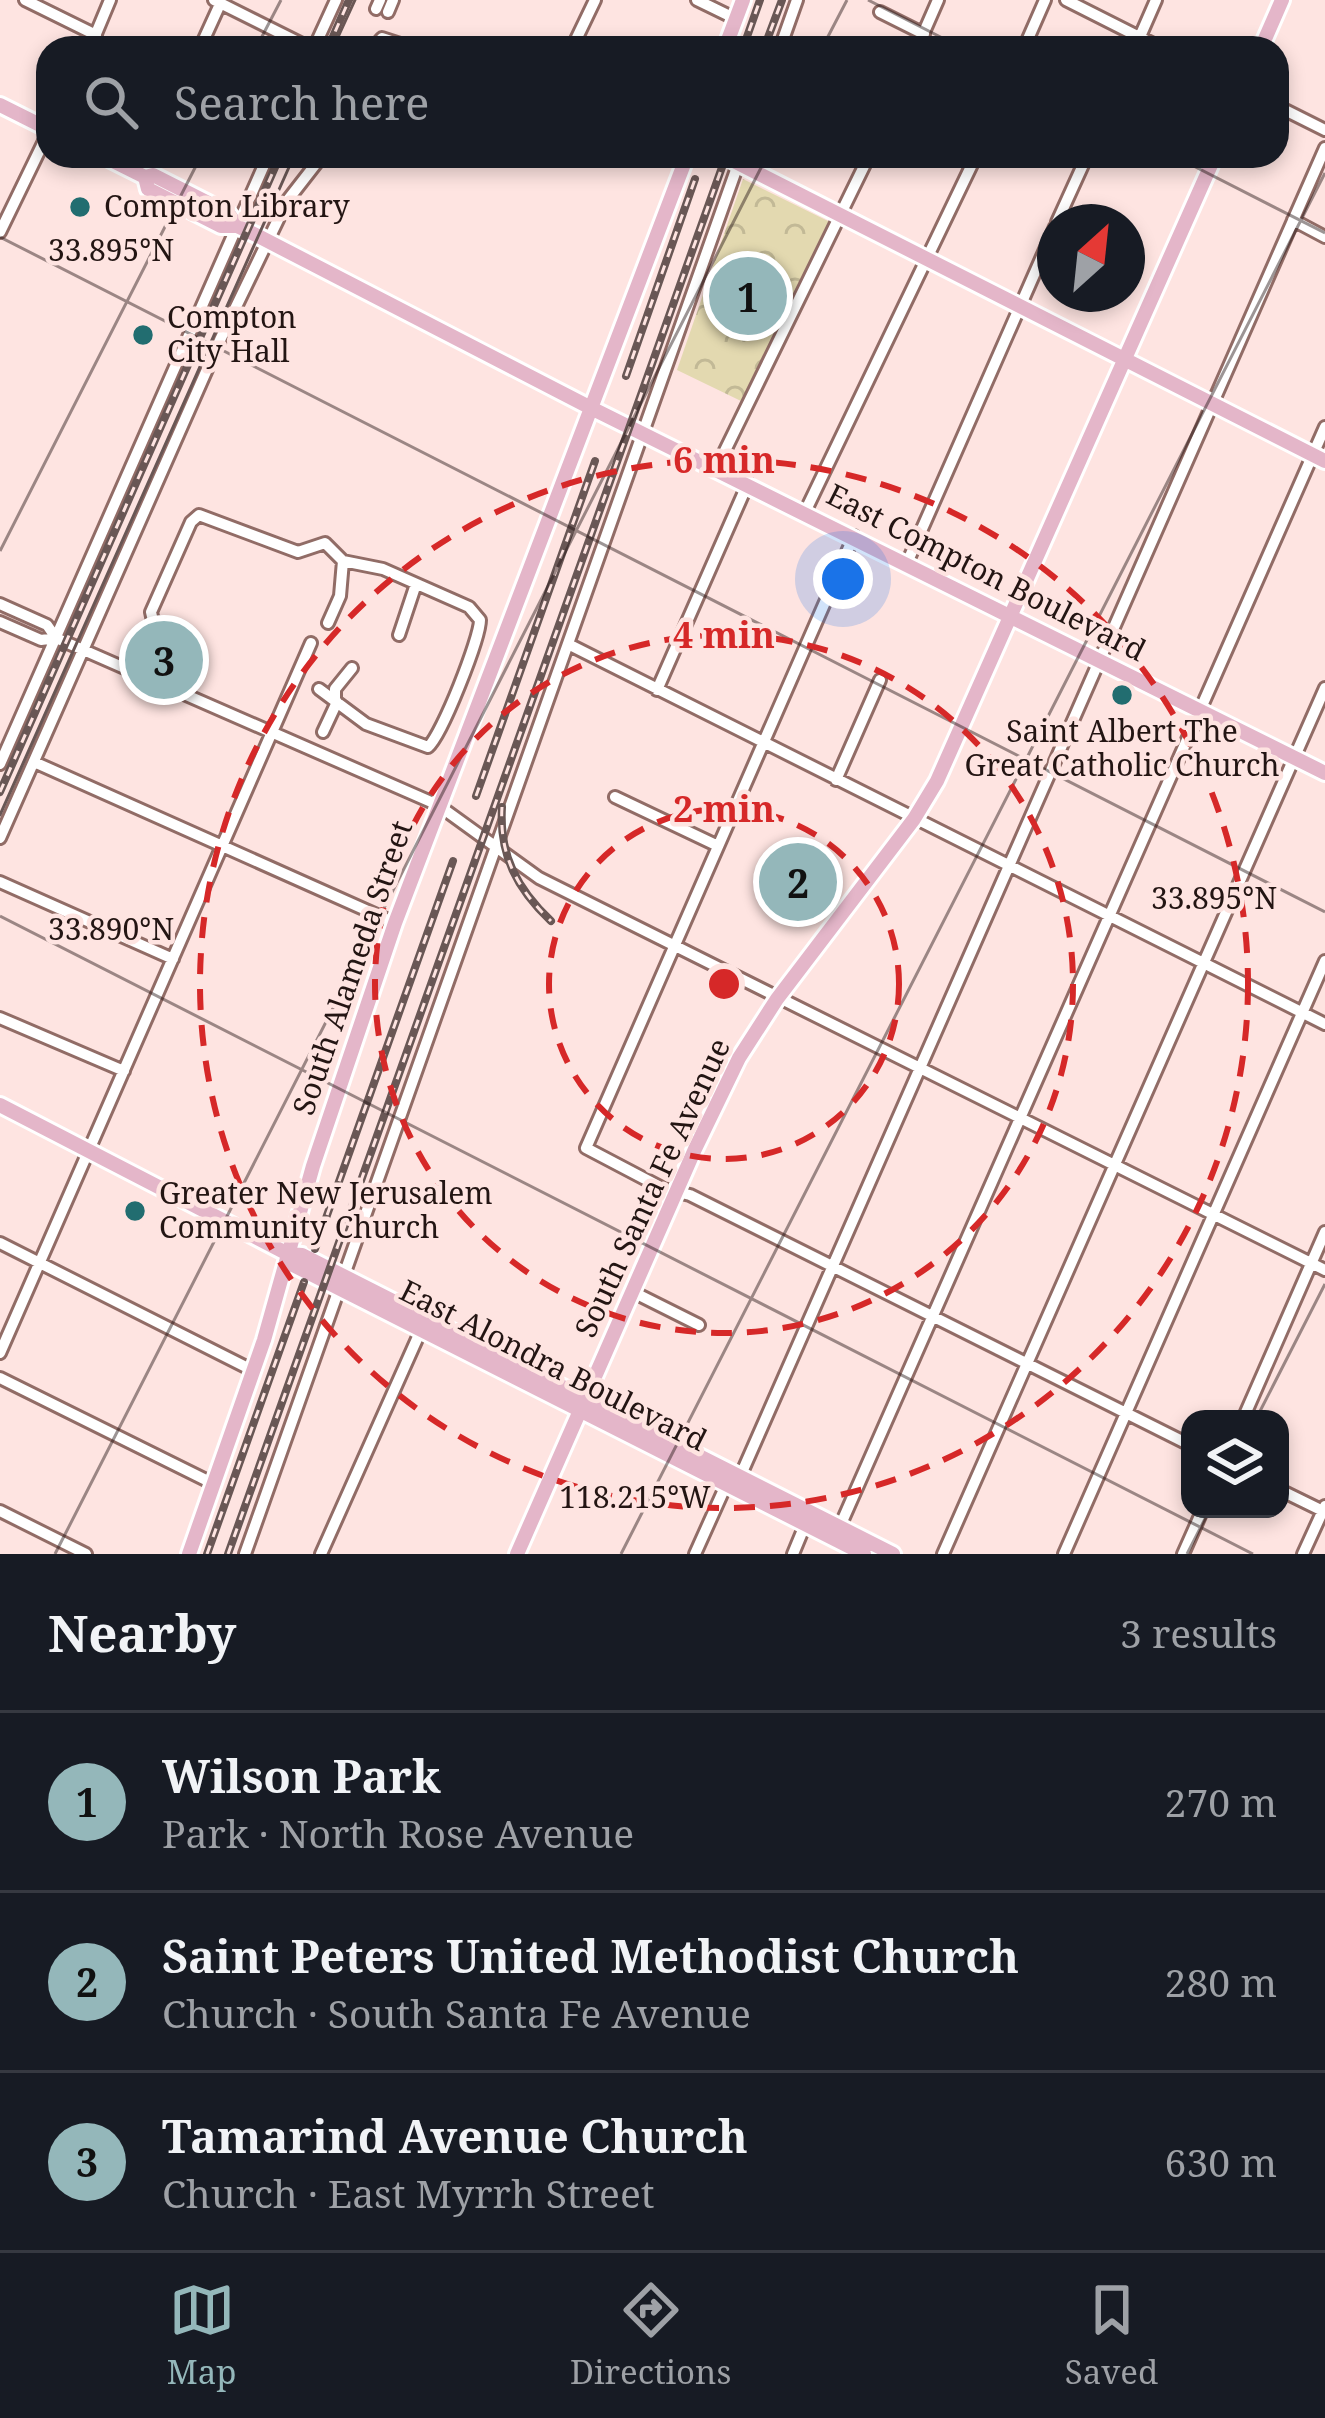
<!DOCTYPE html>
<meta charset="utf-8">
<style>
:root{--surface:#171b24;--page:#20242c;--text:#f1f3f6;--muted:#9ea1a6;--line:#363941;--accent:#94b7ba}
body{margin:0;font-family:"Noto Serif",serif;background:var(--page);color:var(--text)}
.controls{position:absolute;right:36px;bottom:36px;display:grid;overflow:hidden;border-radius:24px;box-shadow:0 6px 18px #0003}
.controls button{width:108px;height:108px;display:grid;place-items:center;padding:0;border:0;border-bottom:3px solid var(--line);background:var(--surface);color:var(--text);font:60px sans-serif}
.compass{position:absolute;left:1037px;top:204px;width:108px;height:108px;border-radius:50%;background:var(--surface);box-shadow:0 6px 18px #0003;rotate:27deg}
.you{position:absolute;left:843px;top:579px;width:42px;height:42px;margin:-30px;border:9px solid #fff;border-radius:50%;background:#1a73e8;box-shadow:0 0 0 18px #1a73e833}
.badge{display:grid;place-items:center;width:78px;height:78px;border-radius:50%;background:var(--accent);color:#111;font-size:39px;font-weight:700}
.pin{position:absolute;translate:-50% -50%;border:6px solid #fff;box-shadow:0 3px 12px #0006}
.list{margin:0;padding:0;list-style:none}
h2{display:flex;justify-content:space-between;align-items:center;height:156px;margin:0;padding:0 48px;font-size:51px}
h2 small{font-size:39px;font-weight:400;color:var(--muted)}
.list li{display:grid;grid-template-columns:78px 1fr auto;gap:36px;align-items:center;box-sizing:border-box;height:180px;padding:0 48px;border-top:3px solid var(--line)}
.list b{display:block;font-size:45px;white-space:nowrap}
.list p{margin:0;font-size:39px;white-space:nowrap;color:var(--muted)}
.list em{font-size:39px;font-style:normal;color:var(--muted)}
.icon{flex:none;width:66px;height:66px;fill:none;stroke:currentColor;stroke-width:2;stroke-linecap:round;stroke-linejoin:round}
.map{position:relative;flex:none;width:1325px;height:1554px;overflow:hidden}
.search{position:absolute;background:var(--surface);box-shadow:0 6px 18px #0003;left:36px;right:36px;top:36px;height:132px;display:flex;align-items:center;gap:30px;box-sizing:border-box;padding:0 42px;border-radius:36px;color:var(--muted);font-size:45px}
.sheet{height:696px;background:var(--surface)}
nav{display:flex;justify-content:space-around;align-items:center;box-sizing:border-box;height:168px;border-top:3px solid var(--line);background:var(--surface);font-size:33px;color:var(--muted)}
nav a{display:grid;justify-items:center;gap:6px}
nav .on{color:var(--accent)}
.map>svg:first-child{display:block}
</style>
<div class="map">
<svg width="1325" height="1554" viewBox="0 0 1325 1554">
<defs>
<pattern id="park-crowns" width="20" height="18" patternUnits="userSpaceOnUse" patternTransform="scale(3)"><rect width="20" height="18" fill="#e3d9b0"/><path d="M2 6a3 3 0 1 1 6 0M12 15a3 3 0 1 1 6 0" fill="none" stroke="#c2b996"/></pattern>
</defs>
<rect width="100%" height="100%" fill="#fee4e1"/>
<!-- park -->
<path fill="url(#park-crowns)" d="M743 179 830 222 741 401 677 370Z"/>
<!-- pitch -->
<path fill="#e3d9b0" d="M758 270 781 281 765 316 738 302 740 286 753 279Z"/>
<g fill="none" stroke-linecap="round" stroke-linejoin="round">
<defs>
<path id="minor" d="M25 0 96 35
M214 0 310 48
M697 0 736 19
M1066 0 1161 48
M376 9 380 0
M388 12 393 0
M880 12 924 34
M90 48 110 0
M200 48 221 2
M314 48 336 0
M373 48 382 38 413 48
M572 48 595 0
M780 48 797 0
M917 48 938 0
M1024 48 1045 0
M1135 48 1156 0
M1277 106 1325 130
M145 177 154 156
M1293 220 1325 237
M1057 222 1087 156
M0 232 48 133
M717 467 869 156
M805 512 976 156
M854 536 586 1148 664 1189 690 1195 1190 1445
M907 563 1055 227
M0 604 47 625 56 638
M0 622 41 640 56 638 438 805 539 878 1325 1270
M328 623 340 596 343 561
M399 635 416 584
M568 644 1325 1024
M167 687 185 646 173 630 153 621 151 612 191 522 199 515 298 552 325 543 343 561 383 569 469 607 480 620C480 638 442 735 428 747L366 724 319 689
M657 690 748 483
M335 698V689L352 668
M323 732 337 702
M34 762 395 923
M0 764 268 156
M836 780 880 680
M615 797 716 845
M0 838 220 340 287 201 322 156
M0 882 173 959
M0 1018 124 1071
M0 1243 254 1371
M633 1292 699 1325
M0 1353 311 643
M0 1378 214 1484
M1243 1419 1325 1232
M1280 1490 1325 1512
M0 1511 86 1554
M837 1533 1325 427
M245 1554 741 156
M321 1554 421 1330
M695 1554 726 1485 743 1470 1325 148
M793 1554 805 1525
M943 1554 1325 688
M1064 1554 1325 961
M1183 1554 1203 1509
M1303 1554 1325 1506"/>
<path id="major" d="M725 48 743 0
M1261 48 1282 0
M0 105 48 129
M103 156 145 177 153 175 228 213 237 226
M724 156 1325 461
M145 177 148 189 221 226H237L256 235 593 409 1325 773
M0 1105 288 1254 302 1255 893 1554
M288 1254 295 1266 864 1554
M189 1554 264 1340 313 1166 395 923 687 156
M517 1554 695 1149 739 1058 777 999 914 819 937 781 1215 156"/>
</defs>
<!-- minor casing -->
<use href="#minor" stroke="#916c66" stroke-width="16"/>
<!-- major casing -->
<use href="#major" stroke="#fff" stroke-width="20"/>
<!-- minor -->
<use href="#minor" stroke="#fff" stroke-width="10"/>
<!-- major -->
<use href="#major" stroke="#e4b6c9" stroke-width="14"/>
<!-- tram -->
<path stroke="#695755" stroke-width="3" d="M333 48 355 0
M0 815 294 156"/>
<defs>
<path id="rail" d="M328 48 349 0
M743 48 760 0
M764 48 782 0
M626 376 695 179
M0 792 280 156
M476 796 595 461
M502 807C499 855 517 889 551 921
M315 1249 453 861
M207 1554 304 1282
M228 1554 726 156"/>
</defs>
<!-- rail casing -->
<use href="#rail" stroke="#695755" stroke-width="8"/>
<!-- rail -->
<use href="#rail" stroke="#fee4e1" stroke-width="3" stroke-dasharray="9" stroke-linecap="butt"/>
</g>
<!-- ticks -->
<path fill="none" stroke="#231513" stroke-width="3" stroke-opacity="0.45" d="M868 0 962 48M256 48 281 0M822 48 847 0M1174 156 1325 233M0 237 1325 912M0 551 201 156M0 916 1253 1554M1256 1419 1325 1284M55 1554 767 156M621 1554 1325 173M1187 1554 1210 1509"/>
<!-- distance rings -->
<g fill="none" stroke="#d62828" stroke-width="6" stroke-dasharray="21 15">
<circle cx="724" cy="984" r="175"/>
<circle cx="724" cy="984" r="349"/>
<circle cx="724" cy="984" r="524"/>
</g>
<!-- markers -->
<g fill="#226d70" stroke="#fee4e1" stroke-width="4.5">
<circle cx="80" cy="207" r="12"/>
<circle cx="143" cy="335" r="12"/>
<circle cx="1122" cy="695" r="12"/>
<circle cx="135" cy="1211" r="12"/>
</g>
<g text-anchor="middle" stroke-width="9" stroke-linejoin="round" paint-order="stroke">
<!-- poi labels -->
<g font-size="30" fill="#231513" stroke="#fee4e1" text-anchor="start">
<text x="104" y="217">Compton Library</text>
<text x="167" y="328">Compton<tspan x="167" dy="34">City Hall</tspan></text>
<text x="1122" y="742" text-anchor="middle">Saint Albert The<tspan x="1122" dy="34">Great Catholic Church</tspan></text>
<text x="159" y="1204">Greater New Jerusalem<tspan x="159" dy="34">Community Church</tspan></text>
</g>
<!-- street labels -->
<g font-size="30" fill="#231513" stroke="#fee4e1">
<text transform="translate(986 573) rotate(27)" y="10">East Compton Boulevard</text>
<text transform="translate(353 968) rotate(-71)" y="10">South Alameda Street</text>
<text transform="translate(653 1188) rotate(-65)" y="10">South Santa Fe Avenue</text>
<text transform="translate(553 1366) rotate(27)" y="10">East Alondra Boulevard</text>
</g>
</g>
<g font-size="30" text-anchor="middle" fill="#231513" stroke="#fee4e1" stroke-width="9" stroke-linejoin="round" paint-order="stroke">
<text x="111" y="261">33.895°N</text>
<text x="1214" y="909">33.895°N</text>
<text x="111" y="940">33.890°N</text>
<text x="635" y="1508">118.215°W</text>
</g>
<circle cx="724" cy="984" r="18" fill="#d62828" stroke="#fee4e1" stroke-width="6"/>
<g font-size="36" text-anchor="middle" font-weight="bold" fill="#d62828" stroke="#fee4e1" stroke-width="9" stroke-linejoin="round" paint-order="stroke">
<text x="724" y="473">6 min</text>
<text x="724" y="648">4 min</text>
<text x="724" y="822">2 min</text>
</g>
</svg>
<div class="controls">
<button><svg class="icon" aria-label="layers" viewBox="0 0 24 24"><path d="M12 4l9 5-9 5-9-5zM3 14l9 5 9-5"/></svg></button>
</div>
<svg class="compass" viewBox="-18 -18 36 36"><path d="M0-13l5 13h-10z" fill="#e53935"/><path d="M0 13l5-13h-10z" fill="#9ea1a6"/></svg>
<div class="you"></div>
<div class="pin badge" style="left:748px;top:296px">1</div>
<div class="pin badge" style="left:798px;top:882px">2</div>
<div class="pin badge" style="left:164px;top:660px">3</div>
<div class="search"><svg class="icon" aria-label="search" viewBox="0 0 24 24"><circle cx="10" cy="10" r="6"/><path d="M15 15l6 6"/></svg>Search here</div>
</div>
<section class="sheet">
<h2>Nearby<small>3 results</small></h2>
<ul class="list">
<li><span class="badge">1</span><div><b>Wilson Park</b><p>Park · North Rose Avenue</p></div><em>270 m</em></li>
<li><span class="badge">2</span><div><b>Saint Peters United Methodist Church</b><p>Church · South Santa Fe Avenue</p></div><em>280 m</em></li>
<li><span class="badge">3</span><div><b>Tamarind Avenue Church</b><p>Church · East Myrrh Street</p></div><em>630 m</em></li>
</ul>
</section>
<nav>
<a class="on"><svg class="icon" aria-label="map" viewBox="0 0 24 24"><path d="M3 6l6-2 6 2 6-2v14l-6 2-6-2-6 2zM9 4v14M15 6v14"/></svg>Map</a>
<a><svg class="icon" aria-label="directions" viewBox="0 0 24 24"><path d="M12 3l9 9-9 9-9-9zM9 14v-3h6M13 9l2 2-2 2"/></svg>Directions</a>
<a><svg class="icon" aria-label="saved" viewBox="0 0 24 24"><path d="M7 4h10v16l-5-4-5 4z"/></svg>Saved</a>
</nav>
